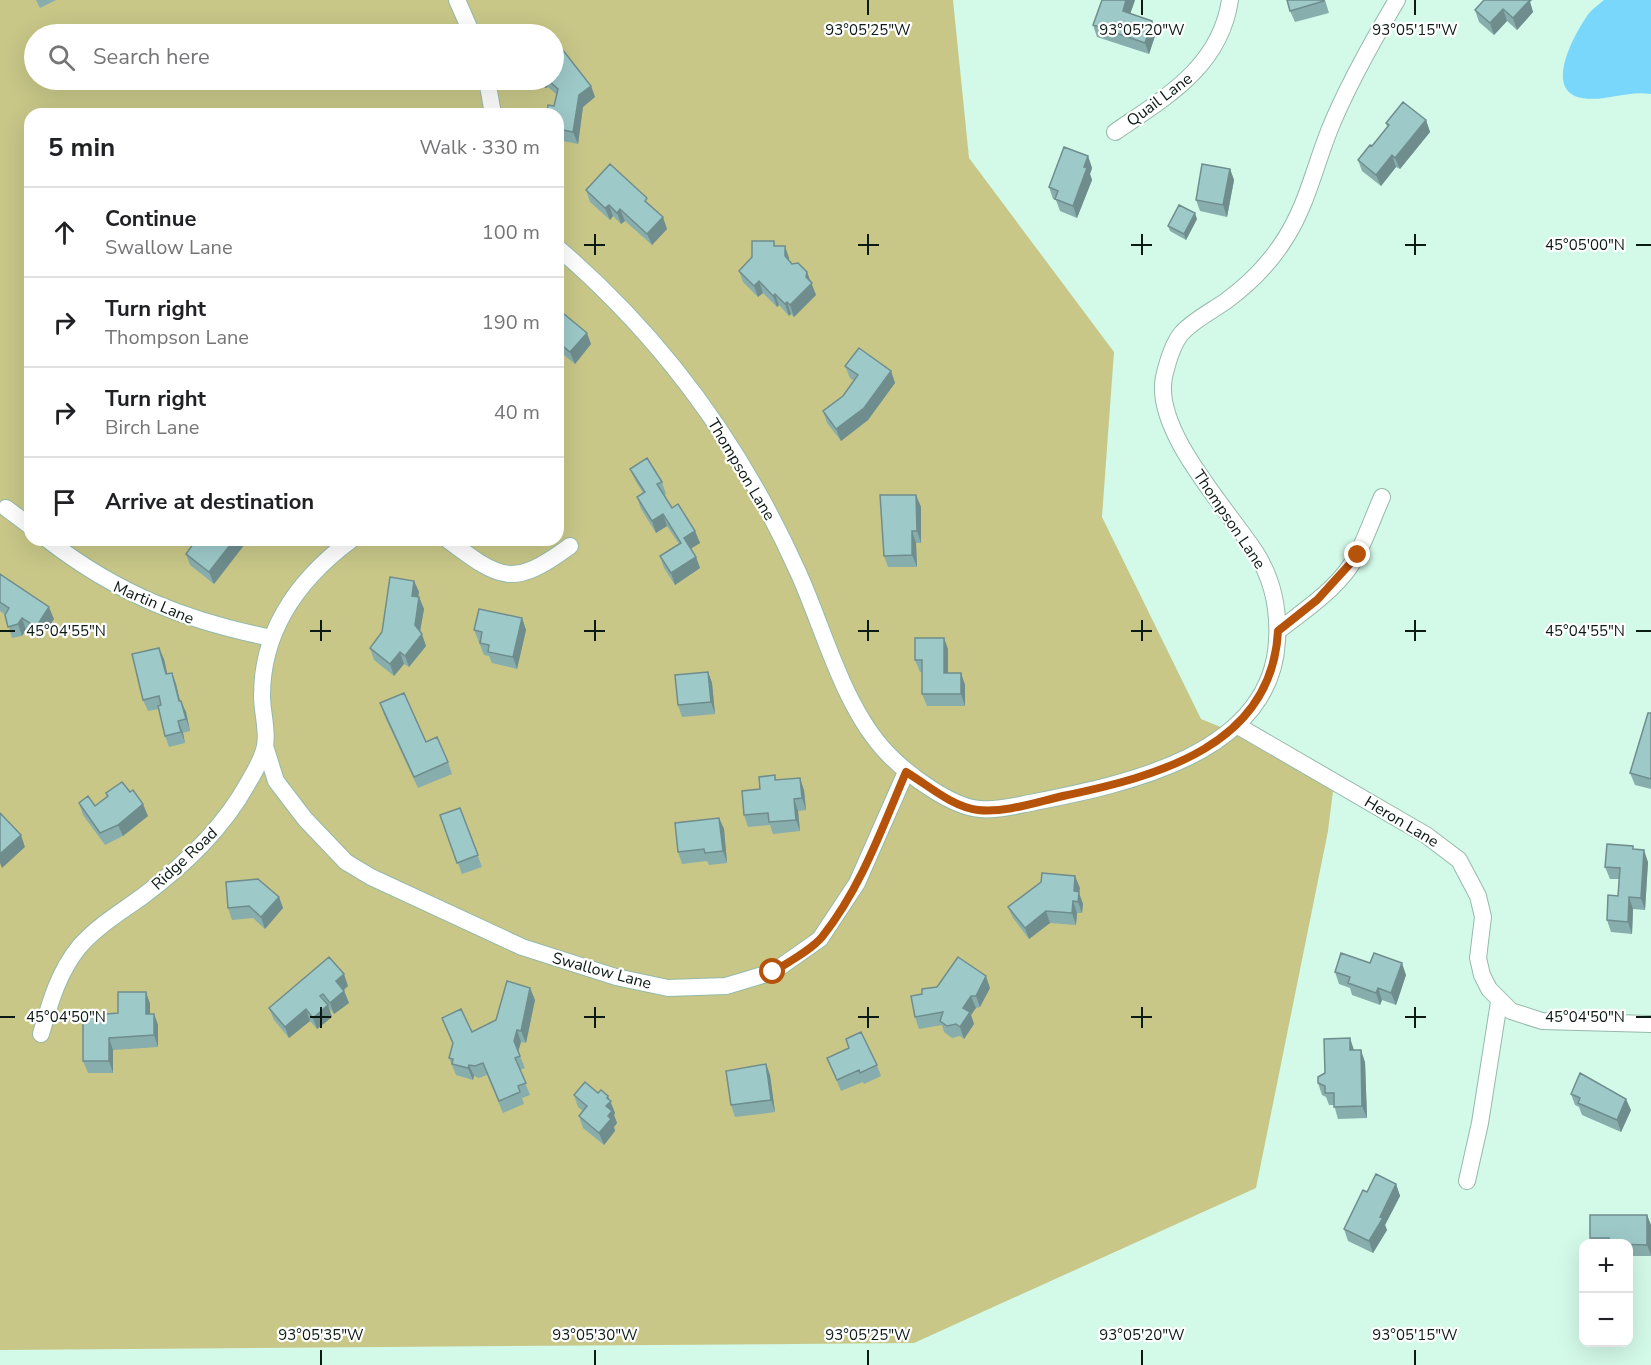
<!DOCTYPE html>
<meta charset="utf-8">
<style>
:root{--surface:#fff;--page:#f6f6f6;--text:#202124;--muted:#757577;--line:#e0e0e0}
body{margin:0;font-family:"Nunito Sans",sans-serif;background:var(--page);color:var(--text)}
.controls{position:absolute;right:18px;bottom:18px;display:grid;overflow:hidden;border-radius:12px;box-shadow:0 6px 24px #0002}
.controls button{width:54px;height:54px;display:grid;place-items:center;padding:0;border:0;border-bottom:2px solid var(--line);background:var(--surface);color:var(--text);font:30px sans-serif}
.stop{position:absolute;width:18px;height:18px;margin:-14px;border:4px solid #b45309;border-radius:50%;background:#fff}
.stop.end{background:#b45309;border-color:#fff;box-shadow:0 2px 6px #0008}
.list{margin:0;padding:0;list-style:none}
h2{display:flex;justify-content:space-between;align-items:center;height:78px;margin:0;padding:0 24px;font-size:26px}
h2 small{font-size:20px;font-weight:400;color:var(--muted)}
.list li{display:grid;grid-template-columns:39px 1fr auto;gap:18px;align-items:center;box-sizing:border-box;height:90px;padding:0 24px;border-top:2px solid var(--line)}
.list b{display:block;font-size:22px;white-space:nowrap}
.list p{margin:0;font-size:20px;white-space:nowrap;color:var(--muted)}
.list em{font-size:20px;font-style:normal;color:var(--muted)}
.icon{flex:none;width:33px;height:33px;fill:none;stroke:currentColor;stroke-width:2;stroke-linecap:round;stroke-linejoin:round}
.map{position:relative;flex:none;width:1651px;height:1365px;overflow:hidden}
.search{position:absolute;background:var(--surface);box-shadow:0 6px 24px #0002;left:24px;top:24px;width:540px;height:66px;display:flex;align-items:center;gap:15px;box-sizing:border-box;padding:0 21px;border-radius:33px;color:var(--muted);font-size:22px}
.panel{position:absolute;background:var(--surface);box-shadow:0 6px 24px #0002;left:24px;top:108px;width:540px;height:438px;border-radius:18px}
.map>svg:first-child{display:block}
</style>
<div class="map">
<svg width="1651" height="1365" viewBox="0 0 1651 1365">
<rect width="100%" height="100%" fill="#d3f9e8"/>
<!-- green -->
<path fill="#c8c788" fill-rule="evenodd" d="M0 0H953L969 158 1114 352 1102 517 1201 719 1289 755 1333 791 1328 831 1256 1188 914 1343 0 1350ZM34 34H554V80H34ZM30 114H558V540H30Z"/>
<!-- water -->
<path fill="#7ad7fc" d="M1604 0H1651V94C1628 90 1605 102 1582 98 1543 91 1574 35 1587 16 1591 10 1598 5 1604 0Z"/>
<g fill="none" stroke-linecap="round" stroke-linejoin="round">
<defs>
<path id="street" d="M457 0 472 34
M487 80 493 114
M1115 132C1166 97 1220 67 1230 0
M558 248C662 337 742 447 798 572 824 629 843 707 887 753 907 774 951 807 980 809 998 811 1018 805 1035 802 1125 784 1271 755 1277 641 1279 609 1273 580 1256 553 1227 508 1153 431 1164 377 1167 364 1173 344 1181 334 1192 321 1212 311 1226 301 1248 285 1268 265 1283 242 1306 208 1314 169 1329 131 1347 86 1372 42 1397 0
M6 508 30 526
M48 540C118 594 186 621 272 638
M448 540C501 580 513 588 570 546
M1278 631C1306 609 1342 586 1358 553 1367 535 1374 515 1382 497
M1238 726 1426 835 1459 860 1478 896 1483 917 1478 958 1482 975 1489 989 1511 1011 1542 1021 1651 1024
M265 746 276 781 305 819 346 862 371 877 522 947 616 977 668 988 726 986 773 972 820 939 857 883 906 772
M41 1034C50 1003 58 973 79 947 97 926 121 912 143 896 184 865 223 829 248 783 254 773 263 757 265 746 268 731 262 712 262 696 262 629 300 578 351 540
M1467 1181 1480 1123 1499 1002"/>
</defs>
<!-- street casing -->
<use href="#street" stroke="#95b9aa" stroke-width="18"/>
<!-- street -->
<use href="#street" stroke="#fff" stroke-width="16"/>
</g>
<!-- wall -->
<path fill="#88adad" d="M36 0H56L40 8Z
M1135 0 1130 14 1152 21 1156 33 1149 54 1097 37 1093 25Z
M1325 0 1329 13 1295 22 1290 11Z
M1484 0H1532L1530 2 1533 12 1517 30 1507 21 1494 35 1479 22 1475 10Z
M539 80H554L591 86 595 97 583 107 578 144 558 140V114L554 106 557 95 548 87 545 88Z
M1426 120 1430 132 1400 169 1396 167 1381 186 1362 171 1358 160 1372 146 1387 127 1386 123Z
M1088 156 1092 168 1090 174 1092 180 1077 218 1060 211 1056 200 1053 199 1049 187Z
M1230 169 1234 180 1227 217 1200 211 1196 200Z
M586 190 650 205 667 229 652 245 625 221 621 224 613 216 610 220 590 202Z
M1197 219 1186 240 1170 231 1168 226Z
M776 246H785L789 261 811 283 816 295 794 317 791 314 789 316 779 305 777 307 763 293 758 297 743 282 739 271Z
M558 309 591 344 575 364 558 350Z
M845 366 891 371 895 383 868 420 841 441 827 423 823 411 843 396 854 381 850 378Z
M630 469 662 482 666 494 664 495 672 508 695 531 700 543 691 548 696 557 700 568 675 585 664 568 660 556 679 544 667 526 656 533 641 509 637 497 643 493 635 480Z
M916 495 921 507V543H916L917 567H888L884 556Z
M248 540 214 584 190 565 186 554Z
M0 574 54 619 40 639 26 630 22 636 12 638 5 615 0 611Z
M414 581 419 592 418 597H419L424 609 420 632 426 646 409 667 404 664 394 676 374 660 370 648 382 632Z
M522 618 526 630 517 669 492 663 489 656 484 655 474 630Z
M948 649V673H961L965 685V706H927L922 694V672H920L915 660Z
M164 659 167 674 172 673 176 684 180 701 186 712 190 731 183 733 185 743 169 747 165 736 159 709 148 711 143 700Z
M708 672 712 683 715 714 682 717 678 705Z
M380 703 426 742 448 762 452 774 418 788 384 715Z
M1651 713V789L1635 785 1630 773Z
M775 775 776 780 804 790 806 810 798 811 800 831 773 834 770 825 748 827 744 815 760 789Z
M130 792 148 816 123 836 105 845 83 815 79 803 95 806 107 797 106 793Z
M460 808 482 867 462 874 440 815Z
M719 818 724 829 727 863 709 865 707 861 682 864 678 852Z
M1634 849 1648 862 1645 910 1633 909 1632 934 1611 932 1607 920 1618 896 1619 879H1610L1605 867Z
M1080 888 1079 893 1083 904 1082 913H1077L1076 925 1050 923 1029 939 1013 918 1008 907Z
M279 897 283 908 265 929 253 918 232 920 228 908Z
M1335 972 1406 975 1396 1005 1382 1000 1380 1005 1352 995 1350 988 1339 984Z
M348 986 344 990 349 1003 334 1014 329 1008 332 1017 317 1029 310 1021 289 1038 274 1020 269 1008Z
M530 988 535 1000 526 1043 521 1042 518 1051 525 1068 520 1070 530 1095 522 1098 524 1104 503 1113 487 1075 479 1078 474 1076 473 1080 456 1075 449 1058 453 1045 442 1018 472 1032 496 1020Z
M990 988 980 1007 976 1008 971 1015 974 1024 964 1039 960 1036 952 1038 944 1032 942 1025 919 1029 915 1017Z
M146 992 150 1004V1014H154L158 1025V1047L113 1050V1073H88L83 1061 118 1013Z
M846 1039 877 1065 881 1076 864 1084 863 1082 841 1091 827 1058 849 1048Z
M1354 1050 1365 1062 1367 1118 1338 1119 1334 1105H1329L1326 1097 1322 1095 1318 1083 1325 1073Z
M766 1064 770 1075 775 1112 735 1117 731 1105Z
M598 1093 610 1100 615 1113 614 1115 617 1123 614 1127 615 1131 604 1145 583 1128 579 1116 583 1111 578 1107 574 1095Z
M1571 1094 1631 1110 1621 1132 1582 1115 1579 1107 1575 1105Z
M1396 1184 1400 1196 1385 1225 1387 1230 1373 1253 1348 1241 1344 1229 1367 1192Z
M1647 1215 1651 1225V1256H1629V1244H1592L1590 1238Z"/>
<!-- shaded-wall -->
<path fill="#6f8d8d" d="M1126 0H1135L1127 23 1123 11Z
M1524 0H1532L1530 2 1533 12 1517 30 1513 18Z
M1503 9 1507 21 1494 35 1490 23Z
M1152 21 1156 33 1149 54 1145 43Z
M542 80H545L548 87 545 88Z
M591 86 595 97 583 107 578 144 573 132 579 95Z
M1426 120 1430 132 1400 169 1395 158Z
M1392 155 1396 167 1381 186 1376 175Z
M1088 156 1092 168 1090 174 1092 180 1077 218 1073 206 1084 167Z
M1230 169 1234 180 1227 217 1223 205Z
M609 205 613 216 610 220 605 208Z
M620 209 625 221 621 224 617 213Z
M1195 213 1197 219 1186 240 1184 234Z
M663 217 667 229 652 245 647 234Z
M785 246 789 258V268L785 256Z
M807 272 816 295 794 317 790 305 806 277Z
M759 281 763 293 758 297 754 286Z
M775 294 779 305 777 307 773 296Z
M787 302 791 314 789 316 785 304Z
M587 333 591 344 575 364 570 352Z
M891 371 895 383 868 420 841 441 836 429Z
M916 495 921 507V543L917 531Z
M663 514 667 526 656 533 652 521Z
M695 531 700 543 689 550 684 538Z
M912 531 916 543 917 567 912 555Z
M234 540H248L214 584 209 572Z
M696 557 700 568 675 585 671 573Z
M414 581 419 592 416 608 412 596Z
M419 597 424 609 419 637 415 625Z
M49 607 54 619 40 639 36 627Z
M22 618 26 630 22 636 18 624Z
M522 618 526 630 517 669 513 657Z
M422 634 426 646 409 667 405 656Z
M944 638 948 649V685L944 673Z
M159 648 164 659 170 686 166 674Z
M400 652 404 664 394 676 390 664Z
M708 672 712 683 715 714 711 702Z
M172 673 176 684 183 713 179 701Z
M961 673 965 685V706L961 694Z
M181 701 186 712 190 731 186 719Z
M178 721 183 733 185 743 181 732Z
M800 778 804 790 806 810 802 798Z
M794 799 798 811 800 831 796 820Z
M143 804 148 816 123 836 118 825Z
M719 818 724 829 727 863 723 851Z
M21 835 25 847 2 868 0 863V854Z
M1644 850 1648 862 1645 910 1641 898Z
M1075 876 1080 888 1079 893 1083 904 1082 913 1074 891Z
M279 897 283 908 265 929 261 917Z
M1629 897 1633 909 1632 934 1628 922Z
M1073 901 1077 913 1076 925 1072 913Z
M1046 911 1050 923 1029 939 1025 928Z
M1402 963 1406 975 1396 1005 1391 993Z
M344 974 348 986 340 993 336 981Z
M986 976 990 988 980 1007 976 996Z
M530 988 535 1000 526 1043 521 1031Z
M1378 988 1382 1000 1380 1005 1376 993Z
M344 991 349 1003 334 1014 330 1003Z
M146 992 150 1004V1025L146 1014Z
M971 996 976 1008 971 1015 974 1024 964 1039 960 1027 963 1008Z
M328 1005 332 1017 317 1029 313 1018Z
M306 1009 310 1021 289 1038 285 1027Z
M154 1014 158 1025V1047L154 1035Z
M517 1030 521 1042 518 1052 514 1041Z
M109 1038 113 1050V1073L109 1061Z
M1350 1038 1354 1050H1350Z
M1361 1050 1365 1062 1367 1118 1362 1106Z
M766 1064 770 1075 775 1112 771 1100Z
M469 1065 474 1076 473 1080 468 1068Z
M608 1096 615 1113 614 1115 617 1123 614 1127 615 1131 604 1145 599 1133 606 1106 607 1098Z
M1626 1099 1631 1110 1621 1132 1617 1120Z
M1396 1184 1400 1196 1385 1225 1387 1230 1373 1253 1369 1241 1380 1217Z
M1647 1215 1651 1225V1255L1647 1245Z"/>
<!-- building -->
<path fill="#9ec9c9" stroke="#6f8d8d" stroke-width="1.5" d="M1102 0H1126L1123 11 1152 21 1145 43 1093 25Z
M1287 0H1324V1L1290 11Z
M1484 0H1528L1529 1 1513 18 1503 9 1490 23 1475 10Z
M555 40 591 86 579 95 573 132 558 129V114H547L548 105 554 106 558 89 548 80H554V41Z
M1403 102 1426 120 1395 158 1392 155 1376 175 1358 160 1370 145 1372 146 1389 125 1386 123Z
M1064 147 1088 156 1084 167 1087 168 1073 206 1055 199 1058 191 1049 187Z
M610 164 647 198 645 201 663 217 647 234 620 209 617 213 609 205 605 208 586 190Z
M1202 164 1230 169 1223 205 1196 200Z
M1179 205 1195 213 1184 234 1168 226Z
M752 241H774V246H785V256L792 264 798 263 807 272 806 277 812 283 790 305 787 302 785 304 775 294 773 296 759 281 754 286 739 271 752 257Z
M558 309 587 333 570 352 558 342Z
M859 348 891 371 864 408 836 429 823 411 843 396 858 375 845 366Z
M647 458 662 482 657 484 672 508 678 504 695 531 684 538 696 557 671 573 660 556 681 543 663 514 652 521 637 497 645 492 630 469Z
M880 495H916L917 531H912V555L884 556Z
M196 540H234L209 572 186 554Z
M0 574 49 607 36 627 22 618 18 624 8 627 5 615 9 608 0 602Z
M390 577 414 581 412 596 419 597 415 625 422 634 405 656 400 652 390 664 370 648 382 632Z
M479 609 522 618 513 657 488 652 489 645 480 643 482 632 474 630Z
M915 638H944V673H961V694H922V660H915Z
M159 648 166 674 172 673 179 701H181L186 719 178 721 181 732 165 736 158 706 161 705 159 696 143 700 132 654Z
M708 672 711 702 678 705 675 675Z
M404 693 426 742 437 737 448 762 414 777 380 703Z
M1648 713H1651V779L1630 773Z
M775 775V780L800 778 802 798 794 799 796 820 769 822 768 813 744 815 742 791 760 789 759 777Z
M122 782 130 792 133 790 143 804 118 825 100 833 79 803 88 796 95 806 108 796 106 793Z
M460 808 478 855 457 863 440 815Z
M0 813 21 835 0 854Z
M719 818 723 851 705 853 704 849 678 852 675 823Z
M1607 844 1633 846V849L1644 850 1641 898 1629 897 1628 922 1607 920 1608 895 1618 896 1620 868 1605 867Z
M1042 873 1075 876 1074 891 1079 892 1078 902 1073 901 1072 913 1046 911 1025 928 1008 907 1041 882Z
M258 879 279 897 261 917 249 906 228 908 226 882Z
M1341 953 1370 963 1374 953 1402 963 1391 993 1378 988 1376 993 1348 983 1350 977 1335 972Z
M329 957 344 974 336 981 344 991 330 1003 323 994 320 996 328 1005 313 1018 306 1009 285 1027 269 1008Z
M958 957 986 976 976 996H971L963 1008 970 1012 960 1027 956 1024 947 1026 940 1021 943 1012 915 1017 911 996 922 994V989L937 987Z
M507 981 530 988 521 1031 517 1030 514 1041 520 1056 515 1058 526 1083 518 1086 520 1092 499 1101 483 1063 475 1066 469 1065 468 1068 452 1064 453 1059 449 1058 453 1043 442 1018 461 1009 472 1032 496 1020Z
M118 992H146V1014H154V1035L109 1038V1061H83V1016L118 1013Z
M861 1032 877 1065 860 1073 859 1070 837 1080 827 1058 849 1048 846 1039Z
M1350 1038V1050H1361L1362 1106 1334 1107V1093H1325V1086L1318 1083V1077L1325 1073 1324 1039Z
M766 1064 771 1100 731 1105 726 1071Z
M1580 1073 1626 1099 1617 1120 1578 1103 1580 1098 1571 1094Z
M585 1082 598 1093 601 1090 608 1096 607 1098 611 1101 606 1106 612 1111 608 1116 611 1119 599 1133 579 1116 587 1106 574 1095Z
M1376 1174 1396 1184 1380 1217 1383 1218 1369 1241 1344 1229 1363 1190 1367 1192Z
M1590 1215H1647V1245L1617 1244V1241H1609V1238H1590Z"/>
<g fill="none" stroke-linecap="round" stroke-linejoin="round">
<!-- route -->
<path stroke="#b45309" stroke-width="8" d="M773 972C788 962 810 951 822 937 861 888 882 828 906 772 928 785 952 807 978 810 1005 813 1037 802 1063 796 1158 776 1272 746 1278 631L1317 600 1358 555"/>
</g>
<!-- ticks -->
<path fill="none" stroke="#0c1a14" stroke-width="2" d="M868 0V15M1142 0V15M1415 0V15M595 234V255M868 234V255M1142 234V255M1415 234V255M584 245H605M858 245H879M1131 245H1152M1405 245H1426M1636 245H1651M321 620V641M595 620V641M868 620V641M1142 620V641M1415 620V641M0 631H15M310 631H331M584 631H605M858 631H879M1131 631H1152M1405 631H1426M1636 631H1651M321 1007V1028M595 1007V1028M868 1007V1028M1142 1007V1028M1415 1007V1028M0 1017H15M310 1017H331M584 1017H605M858 1017H879M1131 1017H1152M1405 1017H1426M1636 1017H1651M321 1350V1365M595 1350V1365M868 1350V1365M1142 1350V1365M1415 1350V1365"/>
<g text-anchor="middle" stroke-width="4.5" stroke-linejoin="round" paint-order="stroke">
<!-- street labels -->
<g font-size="16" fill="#0c1a14" stroke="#fff">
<text transform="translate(1159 99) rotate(-37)" y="6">Quail Lane</text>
<text transform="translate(742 469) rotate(59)" y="6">Thompson Lane</text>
<text transform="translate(1230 519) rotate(56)" y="6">Thompson Lane</text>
<text transform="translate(154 602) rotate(23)" y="6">Martin Lane</text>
<text transform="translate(1402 821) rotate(31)" y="6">Heron Lane</text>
<text transform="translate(184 858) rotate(-43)" y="6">Ridge Road</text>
<text transform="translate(602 970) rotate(15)" y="6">Swallow Lane</text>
</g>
</g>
<g font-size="15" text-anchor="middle" fill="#0c1a14" stroke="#fff" stroke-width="4.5" stroke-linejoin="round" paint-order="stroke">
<text x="868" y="35">93°05'25"W</text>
<text x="1142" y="35">93°05'20"W</text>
<text x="1415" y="35">93°05'15"W</text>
<text x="1585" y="250">45°05'00"N</text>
<text x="66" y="636">45°04'55"N</text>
<text x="1585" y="636">45°04'55"N</text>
<text x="66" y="1022">45°04'50"N</text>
<text x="1585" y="1022">45°04'50"N</text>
<text x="321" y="1340">93°05'35"W</text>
<text x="595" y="1340">93°05'30"W</text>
<text x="868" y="1340">93°05'25"W</text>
<text x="1142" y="1340">93°05'20"W</text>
<text x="1415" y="1340">93°05'15"W</text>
</g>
</svg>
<div class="controls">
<button>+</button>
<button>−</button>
</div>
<div class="stop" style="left:773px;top:972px"></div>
<div class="stop end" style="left:1358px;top:555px"></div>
<div class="search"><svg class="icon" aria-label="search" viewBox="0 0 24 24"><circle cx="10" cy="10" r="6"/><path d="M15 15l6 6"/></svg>Search here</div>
<section class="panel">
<h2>5 min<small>Walk · 330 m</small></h2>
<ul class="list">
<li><svg class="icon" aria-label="ahead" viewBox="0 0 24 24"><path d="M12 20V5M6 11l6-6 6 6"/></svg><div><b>Continue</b><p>Swallow Lane</p></div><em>100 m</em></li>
<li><svg class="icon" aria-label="right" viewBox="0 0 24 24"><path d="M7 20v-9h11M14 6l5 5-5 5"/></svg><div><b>Turn right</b><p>Thompson Lane</p></div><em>190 m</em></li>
<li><svg class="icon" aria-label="right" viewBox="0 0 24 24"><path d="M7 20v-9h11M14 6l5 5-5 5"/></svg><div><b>Turn right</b><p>Birch Lane</p></div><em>40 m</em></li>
<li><svg class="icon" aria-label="arrive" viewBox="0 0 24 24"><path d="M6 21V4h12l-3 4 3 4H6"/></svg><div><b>Arrive at destination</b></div></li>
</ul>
</section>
</div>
